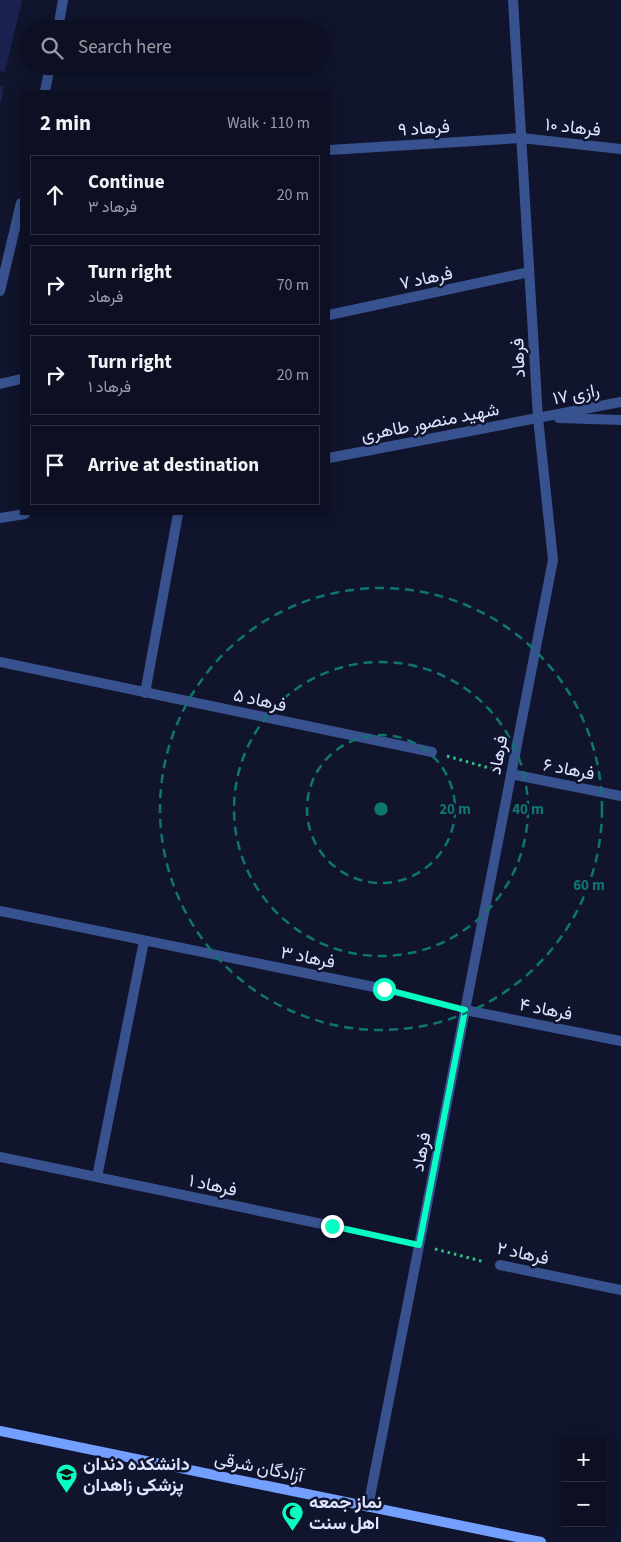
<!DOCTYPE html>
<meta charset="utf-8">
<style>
:root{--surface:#0c1022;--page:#15192a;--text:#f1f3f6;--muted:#9a9da5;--line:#2c3040}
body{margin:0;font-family:"Source Sans 3",Vazirmatn,sans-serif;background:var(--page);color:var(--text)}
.controls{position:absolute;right:15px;bottom:15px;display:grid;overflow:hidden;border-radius:0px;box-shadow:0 2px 12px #0003}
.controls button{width:45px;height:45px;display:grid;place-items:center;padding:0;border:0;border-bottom:1px solid var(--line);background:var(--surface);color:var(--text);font:25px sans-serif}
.stop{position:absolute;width:15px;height:15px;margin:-11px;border:4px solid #08ffc4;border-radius:50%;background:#fff}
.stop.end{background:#08ffc4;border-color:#fff;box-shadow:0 1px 5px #0008}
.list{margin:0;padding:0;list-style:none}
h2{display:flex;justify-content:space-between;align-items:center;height:65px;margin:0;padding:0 20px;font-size:21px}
h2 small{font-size:16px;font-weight:400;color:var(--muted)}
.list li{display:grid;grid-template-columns:32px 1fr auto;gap:15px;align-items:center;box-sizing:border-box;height:80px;margin:0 10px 10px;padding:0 10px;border:1px solid var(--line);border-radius:0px}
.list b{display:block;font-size:19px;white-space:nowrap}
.list p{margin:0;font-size:16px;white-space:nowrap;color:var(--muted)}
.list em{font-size:16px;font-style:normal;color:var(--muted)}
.icon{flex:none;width:28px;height:28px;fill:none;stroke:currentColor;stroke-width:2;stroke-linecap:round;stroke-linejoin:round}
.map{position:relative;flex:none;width:621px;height:1542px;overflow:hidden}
.search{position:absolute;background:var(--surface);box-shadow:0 2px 12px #0003;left:20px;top:20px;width:310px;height:55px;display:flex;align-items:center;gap:12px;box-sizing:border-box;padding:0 18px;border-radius:28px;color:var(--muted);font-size:19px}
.panel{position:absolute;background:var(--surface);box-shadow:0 2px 12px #0003;left:20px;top:90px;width:310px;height:425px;border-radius:0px}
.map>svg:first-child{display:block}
</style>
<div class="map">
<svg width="621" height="1542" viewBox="0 0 621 1542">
<rect width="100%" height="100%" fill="#10152d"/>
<!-- building -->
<path fill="#1b224f" d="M0 0H22L5 72 0 71Z
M0 86H4L1 102H0Z"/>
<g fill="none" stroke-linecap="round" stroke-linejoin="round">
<!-- path -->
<path stroke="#29c688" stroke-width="3" stroke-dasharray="2.5 4" stroke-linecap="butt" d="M447 756 496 770
M400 993 450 1006
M347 1229 402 1241
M435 1249 485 1262"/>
<!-- minor -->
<path stroke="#38528f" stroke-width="10" d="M58 29 63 0
M45 91 50 66
M329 150 521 138 621 149
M0 291 21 203
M329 315 529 272
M0 384 21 379
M0 662 432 752
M145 693 178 514
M511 774 621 796
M0 911 384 989
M465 1010 621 1041
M0 1157 332 1226
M97 1177 144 941
M500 1265 621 1290"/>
<!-- tertiary -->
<path stroke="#38528f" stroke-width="10" d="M559 418 621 420
M329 458 621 402
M0 518 25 514
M368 1507 553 560 538 418 513 0"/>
<!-- secondary -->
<path stroke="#739fff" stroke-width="10" d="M0 1431 541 1542"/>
</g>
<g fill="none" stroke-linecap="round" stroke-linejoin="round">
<!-- route -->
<path stroke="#08ffc4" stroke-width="6" d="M332 1226 419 1245 465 1010 384 989"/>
</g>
<!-- distance rings -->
<g fill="none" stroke="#0f766e" stroke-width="2.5" stroke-dasharray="9 6">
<circle cx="381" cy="809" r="74"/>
<circle cx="381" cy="809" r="147"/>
<circle cx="381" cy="809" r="221"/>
</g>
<!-- icons -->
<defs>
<symbol id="university-pin" viewBox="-11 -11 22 30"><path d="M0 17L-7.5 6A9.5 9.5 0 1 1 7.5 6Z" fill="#08ffc4" stroke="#10152d"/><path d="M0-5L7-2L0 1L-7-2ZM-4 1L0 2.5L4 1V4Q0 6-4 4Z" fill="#111"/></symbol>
<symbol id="mosque-pin" viewBox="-11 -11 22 30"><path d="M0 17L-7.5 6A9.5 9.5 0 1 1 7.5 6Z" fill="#08ffc4" stroke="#10152d"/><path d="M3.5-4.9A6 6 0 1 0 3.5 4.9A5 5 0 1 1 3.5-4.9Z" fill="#111"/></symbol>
</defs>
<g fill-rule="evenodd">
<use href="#university-pin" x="54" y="1462" width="25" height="34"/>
<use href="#mosque-pin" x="280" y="1500" width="25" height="34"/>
</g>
<g text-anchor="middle" stroke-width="5" stroke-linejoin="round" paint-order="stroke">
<!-- street labels -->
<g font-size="18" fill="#dce4ff" stroke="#10152d">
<text transform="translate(573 127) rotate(6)" y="6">فرهاد ۱۰</text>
<text transform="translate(424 128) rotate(-4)" y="6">فرهاد ۹</text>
<text transform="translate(426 278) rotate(-12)" y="6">فرهاد ۷</text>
<text transform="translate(518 358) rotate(-93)" y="6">فرهاد</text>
<text transform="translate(576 394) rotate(-11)" y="6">رازی ۱۷</text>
<text transform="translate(430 422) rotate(-11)" y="6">شهید منصور طاهری</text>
<text transform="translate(260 700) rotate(12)" y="6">فرهاد ۵</text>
<text transform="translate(498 755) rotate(-79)" y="6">فرهاد</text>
<text transform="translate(569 769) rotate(11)" y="6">فرهاد ۶</text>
<text transform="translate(308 957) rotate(11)" y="6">فرهاد ۳</text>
<text transform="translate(546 1009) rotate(11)" y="6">فرهاد ۴</text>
<text transform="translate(421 1152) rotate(-79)" y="6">فرهاد</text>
<text transform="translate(213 1185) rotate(12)" y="6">فرهاد ۱</text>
<text transform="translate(523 1253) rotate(12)" y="6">فرهاد ۲</text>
<text transform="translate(259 1467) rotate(12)" y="6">آزادگان شرقی</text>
</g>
<!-- poi labels -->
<g font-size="18" font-weight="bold" fill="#dce4ff" stroke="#10152d" text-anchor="start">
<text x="83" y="1470">دانشکده دندان<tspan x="83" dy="21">پزشکی زاهدان</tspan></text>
<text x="309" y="1508">نماز جمعه<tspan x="309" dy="21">اهل سنت</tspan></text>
</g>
</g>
<circle cx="381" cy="809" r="8" fill="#0f766e" stroke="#10152d" stroke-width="2.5"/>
<g font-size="15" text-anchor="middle" font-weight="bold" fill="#0f766e" stroke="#10152d" stroke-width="5" stroke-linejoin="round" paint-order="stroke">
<text x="455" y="814">20 m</text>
<text x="528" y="814">40 m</text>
<text x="589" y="890">60 m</text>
</g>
</svg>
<div class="controls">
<button>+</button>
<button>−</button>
</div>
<div class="stop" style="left:384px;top:989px"></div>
<div class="stop end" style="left:332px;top:1226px"></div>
<div class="search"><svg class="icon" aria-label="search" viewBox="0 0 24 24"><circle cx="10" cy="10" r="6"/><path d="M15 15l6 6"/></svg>Search here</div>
<section class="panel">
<h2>2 min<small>Walk · 110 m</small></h2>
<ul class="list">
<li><svg class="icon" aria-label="ahead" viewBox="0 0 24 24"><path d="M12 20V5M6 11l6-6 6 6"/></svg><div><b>Continue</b><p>فرهاد ۳</p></div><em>20 m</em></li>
<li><svg class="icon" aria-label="right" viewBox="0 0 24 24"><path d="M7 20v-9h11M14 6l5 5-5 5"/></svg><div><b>Turn right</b><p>فرهاد</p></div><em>70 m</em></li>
<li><svg class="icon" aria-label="right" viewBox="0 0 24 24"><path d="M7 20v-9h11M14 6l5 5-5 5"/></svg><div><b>Turn right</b><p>فرهاد ۱</p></div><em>20 m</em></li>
<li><svg class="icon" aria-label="arrive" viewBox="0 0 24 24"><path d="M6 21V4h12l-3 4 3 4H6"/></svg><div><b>Arrive at destination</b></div></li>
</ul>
</section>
</div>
